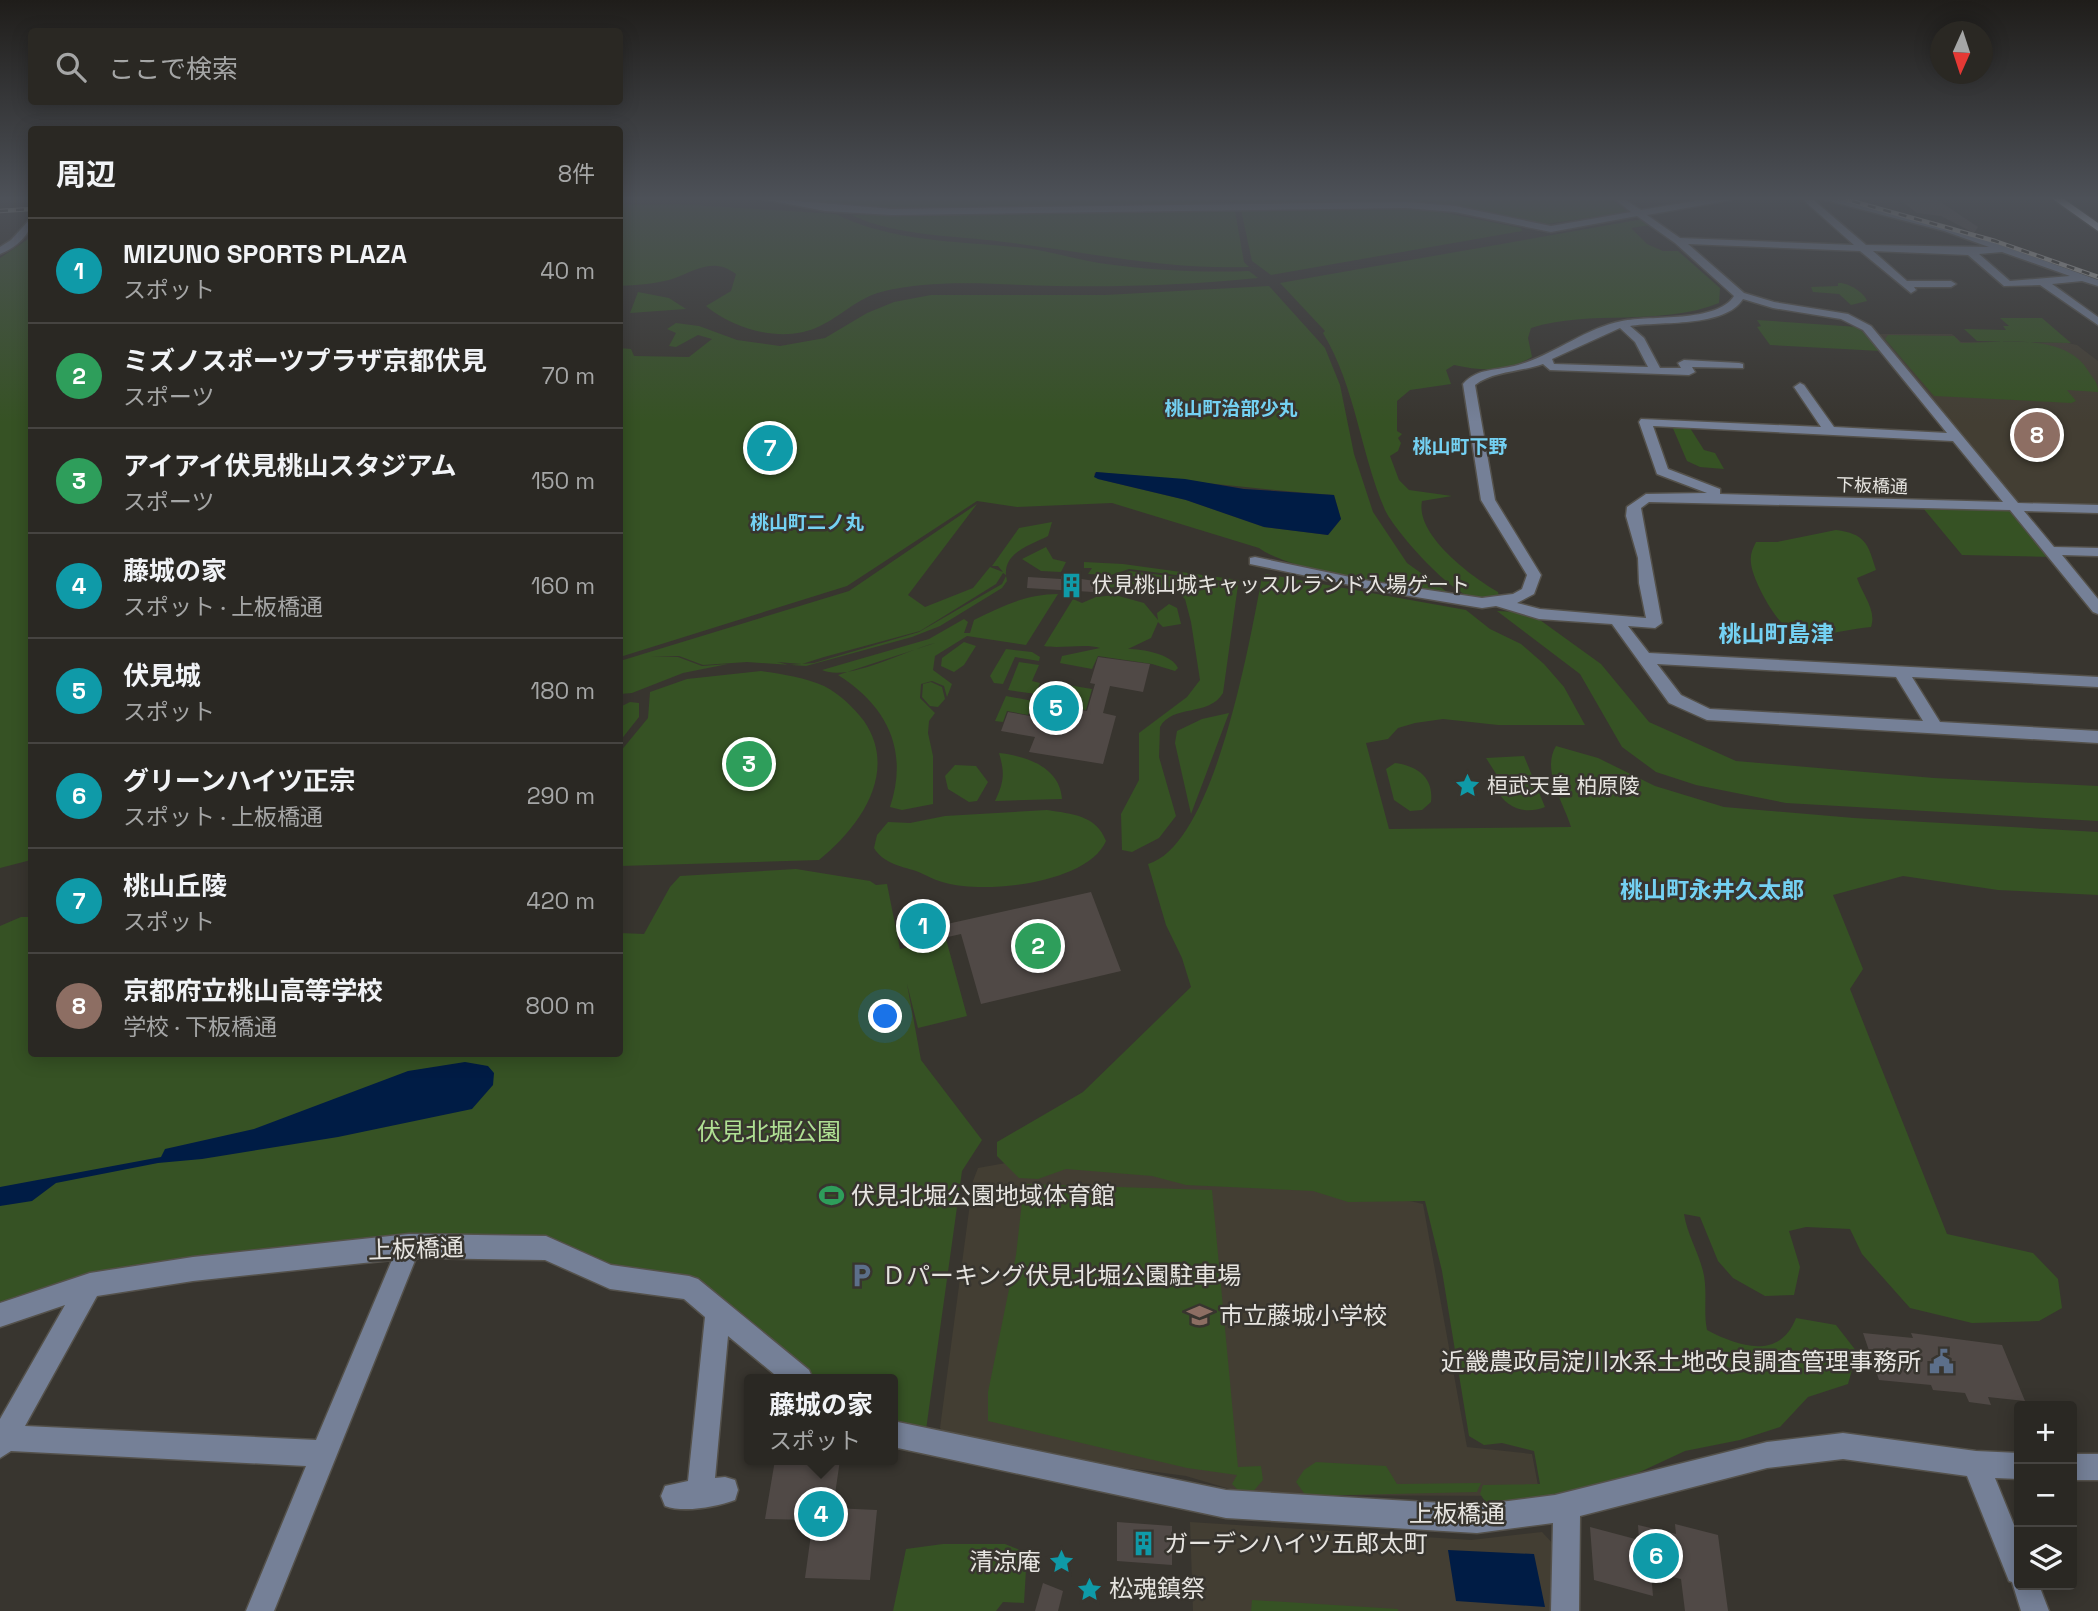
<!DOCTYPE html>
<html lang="ja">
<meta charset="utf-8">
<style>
:root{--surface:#2a2823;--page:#363430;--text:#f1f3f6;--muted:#a5a6a6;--line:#464441;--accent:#d93025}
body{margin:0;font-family:"Space Grotesk","Noto Sans JP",sans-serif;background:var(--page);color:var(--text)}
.controls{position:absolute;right:21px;bottom:21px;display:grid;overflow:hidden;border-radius:7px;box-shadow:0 4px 18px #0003}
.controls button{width:63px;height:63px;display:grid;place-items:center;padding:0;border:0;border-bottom:2px solid var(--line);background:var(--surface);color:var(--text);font:35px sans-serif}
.compass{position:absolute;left:1930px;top:21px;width:63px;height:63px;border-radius:50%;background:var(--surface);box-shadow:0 4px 18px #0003;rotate:183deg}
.you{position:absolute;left:886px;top:1017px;width:24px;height:24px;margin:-18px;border:5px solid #fff;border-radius:50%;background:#1a73e8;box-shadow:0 0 0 10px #1a73e833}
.badge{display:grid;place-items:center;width:46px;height:46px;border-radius:50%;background:var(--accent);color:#fff;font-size:23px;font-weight:700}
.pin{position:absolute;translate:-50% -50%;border:4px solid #fff;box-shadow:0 2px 7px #0006}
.popup{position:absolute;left:744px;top:1374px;width:154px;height:91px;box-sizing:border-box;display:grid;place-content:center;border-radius:7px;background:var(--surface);filter:drop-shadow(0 2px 5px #0005);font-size:23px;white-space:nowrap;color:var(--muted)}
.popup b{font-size:26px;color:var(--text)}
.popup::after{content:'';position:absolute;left:50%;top:100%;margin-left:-14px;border:14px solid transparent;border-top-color:var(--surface)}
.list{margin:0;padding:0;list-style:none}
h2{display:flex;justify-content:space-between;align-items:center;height:91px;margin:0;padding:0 28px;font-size:30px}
h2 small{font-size:23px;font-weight:400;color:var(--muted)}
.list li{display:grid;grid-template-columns:46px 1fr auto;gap:21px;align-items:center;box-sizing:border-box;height:105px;padding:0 28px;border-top:2px solid var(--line)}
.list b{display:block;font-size:26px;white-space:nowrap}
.list p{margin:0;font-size:23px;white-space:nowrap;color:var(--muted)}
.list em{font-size:23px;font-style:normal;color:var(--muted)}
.icon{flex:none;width:38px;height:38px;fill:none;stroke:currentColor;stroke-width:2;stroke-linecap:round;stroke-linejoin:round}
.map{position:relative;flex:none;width:2098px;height:1611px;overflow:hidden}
.search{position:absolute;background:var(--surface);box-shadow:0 4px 18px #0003;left:28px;top:28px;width:595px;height:77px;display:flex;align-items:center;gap:18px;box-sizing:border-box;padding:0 24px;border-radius:7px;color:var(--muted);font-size:26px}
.panel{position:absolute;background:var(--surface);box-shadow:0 4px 18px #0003;left:28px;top:126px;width:595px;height:931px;border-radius:7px}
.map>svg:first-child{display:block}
</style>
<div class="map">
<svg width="2098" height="1611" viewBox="0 0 2098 1611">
<rect width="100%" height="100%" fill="#38352f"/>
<!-- built -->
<path fill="#433e33" d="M1876 334H1952L1961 342 2068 343 2077 345 2098 361V505L2014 501Z
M1006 1163 1287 1173 1423 1204 1467 1447 1532 1454 1540 1496 1250 1495 1186 1476 1106 1465 944 1432 940 1428 973 1181 978 1168Z
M1190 1522 1471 1540 1542 1532 1556 1547 1551 1600 1553 1611H1193Z"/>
<!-- green -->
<path fill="#365224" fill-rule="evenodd" d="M776 197H1212V202L1207 204 874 208 799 202Z
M1229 197H1609L1628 212 1547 224 1428 202 1240 203 1230 202Z
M678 204 836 214C893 243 963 241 1025 248 1050 251 1074 259 1099 263 1149 270 1199 273 1249 271L1258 278C1190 285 1123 287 1056 286 999 285 936 278 881 292 858 298 841 316 820 326 784 344 735 330 706 306L731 291 736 274C711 255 691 274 669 280 653 284 636 285 620 286V205Z
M1426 209 1521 228 1522 231 1271 275 1252 261 1241 210Z
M1235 211 1244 262 1249 267C1165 270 1086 252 1004 242 954 235 898 237 851 215Z
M1643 219 1651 225 1631 228 1647 244 1663 251H1678L1720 288 1719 303C1660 327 1590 309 1531 328L1528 338 1532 357C1504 373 1483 371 1454 365L1446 370 1451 384 1410 390 1397 401V431L1402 434 1398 438 1401 443 1398 451 1390 456 1399 480 1409 490 1452 496 1422 501C1415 535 1472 577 1498 592L1499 597C1490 598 1480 599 1472 597 1449 592 1395 531 1385 510 1360 452 1356 388 1323 333L1325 331 1280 283Z
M31 237V860L0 868V258Z
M1838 283C1848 282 1865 293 1867 301L1851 305 1839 294 1813 292 1811 287 1838 286Z
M1269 286 1325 348 1340 385 1354 454 1373 512 1407 563 1450 594C1411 591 1287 570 1259 548L1112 503 1017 507 977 501 847 586 620 657V348L631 349 634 356 689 357 712 339 698 335 676 347 669 346 676 333 667 329 676 323 699 326 737 340 780 346 825 338 867 313 894 302 931 295H1105ZM1096 472C1176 479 1254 489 1334 495L1341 519 1328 535 1264 527 1186 500 1098 479 1094 474Z
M638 292 669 298 686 309 630 313Z
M2000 318H2042L2071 343 1977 341 1964 329 2006 330 2003 326H2009Z
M1757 320 1858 327 1881 351 1770 345 1757 327 1761 326Z
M1888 335 1954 336 1961 343C2002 343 2066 332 2089 372 2094 380 2098 382 2098 392L2067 390 2076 401 2071 403 1934 396 1885 339Z
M1672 426 1690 428 1704 450 1715 453 1724 469 1700 467 1687 461Z
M977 504 908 595 925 607 973 588 990 567 1003 572 998 566H992L1019 528 1052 522 1048 536C1031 545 1004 552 1006 575L1003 573 996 584 920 631 824 657 802 664 777 662 789 665 814 663 919 632 1002 584 1006 576 1007 581 1002 588 940 626 912 637 806 666 747 662 703 665 679 656 651 657H678L702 666 728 664 683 673 632 693 620 694V661L849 591Z
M1923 508 2008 510 2051 557 1962 555Z
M1836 530C1865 534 1868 543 1876 570L1857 578C1862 594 1877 610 1871 627 1846 629 1819 639 1794 632 1778 628 1752 579 1751 563 1750 555 1752 550 1756 542H1777Z
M1046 547 1053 559 1066 562 1061 572 1041 571 1022 559Z
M1084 562 1123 564 1239 580 1238 583 1129 569 1111 575 1088 574 1092 568H1084Z
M1130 571 1238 585 1223 693C1209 717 1172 704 1160 727L1159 757 1176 816 1159 838 1132 852 1122 850 1121 814 1139 780V733L1187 697 1200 680 1191 622 1185 599 1176 591 1133 584 1097 590V582L1107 581Z
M1266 574 1466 610 1490 629 1521 644 1544 664 1564 687 1585 725H1498L1443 719 1415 723 1398 728 1388 739 1366 743 1389 829 1571 827C1564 803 1541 771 1556 746L1598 758 1655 786 1724 807 1854 818 2098 832V895L1998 890 1903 876 1833 895 1863 969 1850 989 1947 1234 2033 1253 2058 1279 2062 1308 2039 1321 1972 1323 1910 1308 1862 1254 1850 1229 1806 1227 1789 1231 1800 1267 1794 1295 1765 1296 1733 1278 1718 1261 1700 1217 1684 1214C1687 1234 1698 1251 1703 1271 1708 1291 1703 1310 1707 1330 1739 1347 1780 1360 1796 1318L1836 1325 1857 1352 1848 1384 1808 1397 1780 1427 1740 1440 1685 1451 1614 1484 1496 1506 1487 1504 1480 1494 1483 1485 1540 1484 1534 1451 1502 1443 1484 1445 1469 1436 1442 1271 1425 1201 1348 1202 1313 1191 1186 1185 1152 1176 1066 1169 1038 1179 1019 1178 997 1156V1142L1083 1092 1191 987 1182 958 1166 925 1148 864C1215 845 1250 639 1262 577Z
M1058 594 1026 645 967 636 935 656 933 670 952 684 947 697 944 686 932 681 921 684 920 698 935 713 929 721 928 733 933 756V804L902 810 890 807C909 750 887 706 838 675L935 643C906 650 849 682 822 670L929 639 964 619 968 622 964 633H970L974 620C1002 606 1027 594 1058 594Z
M1115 595 1144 603 1158 620 1157 613 1169 604 1177 608 1181 624 1163 627 1158 622 1151 638 1128 649C1142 649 1172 654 1178 668L1175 671 1152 664 1098 656 1092 669 1060 663 1062 656 1100 648C1086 643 1061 649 1044 646L1073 599 1082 603 1096 597Z
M1497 611 1519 612 1540 620 1601 664 1649 722 1736 761 1934 778 2098 786V821L1786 803 1696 785 1656 772 1622 747 1580 674Z
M964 642 976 646 964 665 954 672 941 666 942 658Z
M1006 649 1032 652 1040 657 1039 661 1015 657 1003 684 994 683 990 676Z
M1019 662 1039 665 1032 681 1040 683 1036 694 1008 690Z
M761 671C782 674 804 677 824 686 840 694 853 707 864 721 899 772 860 827 819 860L620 866V752L648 718 650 692 687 679Z
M931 682 942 687 945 699 938 707 930 706 922 697 923 684Z
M1068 685 1092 689 1086 710 1046 704 1041 717 1036 716 1046 687 1066 690Z
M1006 696 1033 701 1028 715 1007 711 1003 722 995 721Z
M630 702 639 703V717L620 741V707Z
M1229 713 1191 814 1175 743 1177 731 1202 719Z
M999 753C1026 756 1060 767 1062 799L995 801C1004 782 1005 773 999 753Z
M1524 756 1545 807C1525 815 1505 808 1496 788L1500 780 1486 758Z
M1395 763C1417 766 1434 777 1431 802L1422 810 1410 811 1394 800 1386 769Z
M955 765 976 766 988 782 977 801 969 802 948 789 945 776Z
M1047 810C1072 814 1096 815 1106 841 1088 883 987 894 946 883 936 881 926 875 916 871 900 866 883 863 874 848L877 835 888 822 910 823 945 816Z
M796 869 870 881 876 885 887 884 900 949 946 939 967 1016 918 1028 907 984 921 1060 982 1140 962 1171 926 1430 893 1421V1379H816L697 1284 619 1271 540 1243 391 1239 0 1307V926L21 917H31L32 1054H620V933L644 934 670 887 680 876Z
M1024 1184 1212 1190 1238 1467 1261 1466 1263 1480 1250 1495 1241 1493 1232 1484 1237 1475 1187 1468 988 1421V1392L1016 1255Z
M1316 1462 1386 1466 1397 1484 1481 1483 1477 1492 1306 1496 1296 1482 1304 1470Z
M943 1544H1005L1027 1553 1024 1603 1003 1602 996 1611H893L906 1549Z
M1252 1600 1398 1609V1611H1251Z"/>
<!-- water -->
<path fill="#001c45" d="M1096 472 1185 479 1244 489 1334 495 1341 519 1328 535 1264 527 1186 500 1098 479 1094 477Z
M465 1062 488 1066 494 1073 493 1085 472 1109 338 1137 202 1159 158 1163 56 1183 32 1201 0 1206V1187L161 1157 165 1149 254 1129 408 1071Z
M1448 1550 1534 1554 1545 1607 1456 1601Z"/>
<!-- building -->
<path fill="#504946" d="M1936 199 1978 227 1974 233 1941 216 1917 213 1900 200Z
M1061 576 1095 581 1093 592 1027 588 1028 577 1061 579Z
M1098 657 1150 664 1143 692 1110 686 1103 713 1116 716 1103 764 1029 752 1035 737 1001 731 1008 712 1042 718 1046 705 1087 711 1095 684 1090 683Z
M1091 892 1121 971 981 1004 961 934 913 945 905 913 933 907 938 926Z
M1863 1333 1913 1338 1911 1333 2002 1345 2025 1401 1988 1397 1991 1405 1969 1402 1965 1393 1933 1390 1931 1385 1879 1380Z
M775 1460H840L833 1508 877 1510 870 1580 805 1578 813 1520 765 1519Z
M1117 1522 1172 1526V1565L1117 1561Z
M1675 1524 1718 1535 1728 1611H1685L1681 1579 1651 1572 1653 1596 1594 1580 1590 1527 1639 1540 1638 1525 1676 1534Z
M1043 1583 1063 1591 1058 1611H1035Z"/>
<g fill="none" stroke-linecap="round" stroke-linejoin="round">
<defs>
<path id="minor" d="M751 197 892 209 1406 202 1455 206 1551 226 1631 212 1612 197H1621L1641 210 1718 197H1735L1731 200 1647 215 1680 238 1854 245 1800 197H1810L1866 245 1989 247 1944 231 1814 197H1828L1950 227 2098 280V286L2082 281 2052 284 2098 317V325L2040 285 2004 286 1968 255 1873 251 1907 281H1951L1956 284 1951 287H1914L1916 290 1911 293 1860 251 1688 244 1744 293 1774 302 1848 314 1871 326 2018 503 2098 505V513L2024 511 2054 547 2098 548V556L2062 555 2098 599V614L2093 612 2010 510 1649 502 1641 508 1662 623 1655 628 1628 626 1649 653 2098 677V687L1912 677 1940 722 2098 731V743L1707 720 1669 703 1612 624 1539 619 1496 606 1482 608 1374 590 1250 564V558L1255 557 1374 582 1482 598 1513 594 1522 589 1527 575 1481 500 1463 384C1478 367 1498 371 1518 365 1554 355 1585 328 1622 321 1651 315 1717 323 1734 296L1675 243 1637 216 1551 232 1455 212 1406 208 892 215 825 211ZM2002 252 2070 276 2010 281 1979 254ZM1743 299 1773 308 1841 319 1863 330 1947 433 1834 427 1804 385 1800 383 1794 387 1821 427 1641 419 1639 422 1657 474 1707 493 1646 494 1627 507 1626 516 1638 558 1639 583 1646 618 1540 609 1517 603 1534 594 1541 575 1495 500 1475 385C1493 371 1521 372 1543 364L1550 370 1689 375 1695 372 1692 367 1743 368V364L1739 363 1684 360 1678 363 1681 368H1660L1644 338 1630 326C1660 321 1725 328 1743 299ZM1620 328 1635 342 1648 367 1554 364 1552 359ZM1653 426 1953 441 2003 502 1720 494V489L1668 469ZM1657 664 1896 677 1923 721 1710 709 1681 695Z
M32 217C32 235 15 248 0 254V247L11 240Z
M409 1234 546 1236 611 1265 689 1276 698 1279 809 1370 813 1379H780L728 1336 715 1478 725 1477 735 1480 738 1490 735 1500C716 1507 684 1513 665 1506L661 1496 665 1486 688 1481 705 1317 684 1299 610 1289 545 1260 416 1258 274 1611H246L306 1466 11 1451 0 1458V1419L65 1305 0 1327V1303L90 1273 193 1257ZM392 1260 316 1440 25 1426 97 1296 193 1281Z
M893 1421 1226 1490 1477 1505 1555 1495 1767 1442 1843 1433 1976 1451 2019 1453V1479L1995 1478 2019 1537V1585H2039L2049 1611H2021L2012 1582 2009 1581 1967 1476 1843 1459 1767 1468 1580 1516 1579 1611H1551L1553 1523 1477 1533 1226 1518 893 1447Z
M2072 1454H2098V1480H2072Z"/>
<path id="highway" d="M2050 197H2061L2098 223V231Z"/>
</defs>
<!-- minor casing -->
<use href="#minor" stroke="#54514b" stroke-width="3"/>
<!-- highway casing -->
<use href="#highway" stroke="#54514b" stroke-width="3"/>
<!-- minor -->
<use href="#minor" fill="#758097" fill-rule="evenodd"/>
<!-- highway -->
<use href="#highway" fill="#dce8ff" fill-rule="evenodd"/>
<defs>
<path id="rail" d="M1837 197 1995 241 2098 277
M0 211 32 209"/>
</defs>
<!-- rail casing -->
<use href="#rail" stroke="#b4b2ad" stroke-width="4.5"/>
<!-- rail -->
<use href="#rail" stroke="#38352f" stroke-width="2.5" stroke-dasharray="8" stroke-linecap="butt"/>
</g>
<!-- sky -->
<linearGradient id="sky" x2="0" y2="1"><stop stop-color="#1f1d1a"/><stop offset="0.47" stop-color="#4d5158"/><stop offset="1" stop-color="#4d5158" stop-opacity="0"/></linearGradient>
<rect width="2098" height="422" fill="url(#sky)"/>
<!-- icons -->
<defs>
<symbol id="building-bare" viewBox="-9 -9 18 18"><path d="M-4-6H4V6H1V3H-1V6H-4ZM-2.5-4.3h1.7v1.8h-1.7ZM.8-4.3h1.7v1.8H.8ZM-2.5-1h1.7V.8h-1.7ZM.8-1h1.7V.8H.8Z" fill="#0f9aa8" stroke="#38352f" stroke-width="2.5" paint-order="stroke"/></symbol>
<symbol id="sight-bare" viewBox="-9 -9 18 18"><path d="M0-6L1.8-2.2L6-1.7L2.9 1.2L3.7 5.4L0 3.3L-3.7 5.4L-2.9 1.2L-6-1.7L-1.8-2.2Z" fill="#0f9aa8" stroke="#38352f" stroke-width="2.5" paint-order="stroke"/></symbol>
<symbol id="stadium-bare" viewBox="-9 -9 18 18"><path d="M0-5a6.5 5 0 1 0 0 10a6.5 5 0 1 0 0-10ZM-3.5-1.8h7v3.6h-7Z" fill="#2e9e5b" stroke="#38352f" stroke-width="2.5" paint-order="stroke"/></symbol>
<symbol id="parking-bare" viewBox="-9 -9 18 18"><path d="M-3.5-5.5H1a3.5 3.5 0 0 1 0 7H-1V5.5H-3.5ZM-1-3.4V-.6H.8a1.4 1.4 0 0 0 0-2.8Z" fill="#5c6f8a" stroke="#38352f" stroke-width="2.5" paint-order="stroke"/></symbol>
<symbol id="school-bare" viewBox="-9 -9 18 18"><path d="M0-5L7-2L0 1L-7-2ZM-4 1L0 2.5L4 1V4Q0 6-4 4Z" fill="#8d6e63" stroke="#38352f" stroke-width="2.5" paint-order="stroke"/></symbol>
<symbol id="civic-bare" viewBox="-9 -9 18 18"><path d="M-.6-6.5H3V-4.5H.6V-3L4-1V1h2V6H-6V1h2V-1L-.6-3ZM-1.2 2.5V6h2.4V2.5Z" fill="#5c6f8a" stroke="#38352f" stroke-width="2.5" paint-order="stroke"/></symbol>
</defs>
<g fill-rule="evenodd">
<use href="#building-bare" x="1054" y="568" width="35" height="35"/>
<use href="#sight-bare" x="1450" y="768" width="35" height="35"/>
<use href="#stadium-bare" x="814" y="1178" width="35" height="35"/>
<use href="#parking-bare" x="844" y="1258" width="35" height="35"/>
<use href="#school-bare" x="1182" y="1298" width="35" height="35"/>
<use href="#civic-bare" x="1924" y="1344" width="35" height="35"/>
<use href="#building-bare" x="1126" y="1526" width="35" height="35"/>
<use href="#sight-bare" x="1044" y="1544" width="35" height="35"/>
<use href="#sight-bare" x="1072" y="1572" width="35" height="35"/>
</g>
<g text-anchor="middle" stroke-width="5" stroke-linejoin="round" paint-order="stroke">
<!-- far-street labels -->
<g font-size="18" fill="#e6e4e0" stroke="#38352f">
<text transform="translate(1872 486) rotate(2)" y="6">下板橋通</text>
</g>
<!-- far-neighbourhood labels -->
<g font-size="19" font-weight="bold" fill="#74d1f3" stroke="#38352f">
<text x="1231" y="415">桃山町治部少丸</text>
<text x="1460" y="453">桃山町下野</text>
<text x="807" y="529">桃山町二ノ丸</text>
</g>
<!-- poi labels -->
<g font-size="21" fill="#e6e4e0" stroke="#38352f" text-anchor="start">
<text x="1092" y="592">伏見桃山城キャッスルランド入場ゲート</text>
<text x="1487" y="793">桓武天皇 柏原陵</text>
</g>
<!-- neighbourhood labels -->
<g font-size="23" font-weight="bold" fill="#74d1f3" stroke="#38352f">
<text x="1776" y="642">桃山町島津</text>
<text x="1712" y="898">桃山町永井久太郎</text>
</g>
<!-- near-park labels -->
<g font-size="24" fill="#afe093" stroke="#38352f">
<text x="769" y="1140">伏見北堀公園</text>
</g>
<!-- near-poi labels -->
<g font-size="24" fill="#e6e4e0" stroke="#38352f" text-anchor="start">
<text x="851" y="1204">伏見北堀公園地域体育館</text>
<text x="882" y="1284">Ｄパーキング伏見北堀公園駐車場</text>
<text x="1219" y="1324">市立藤城小学校</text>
<text x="1921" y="1370" text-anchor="end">近畿農政局淀川水系土地改良調査管理事務所</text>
<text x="1164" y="1552">ガーデンハイツ五郎太町</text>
<text x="1041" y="1570" text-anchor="end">清涼庵</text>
<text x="1109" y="1597">松魂鎮祭</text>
</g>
<!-- near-street labels -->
<g font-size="24" fill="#e6e4e0" stroke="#38352f">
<text transform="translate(416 1249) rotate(-2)" y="8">上板橋通</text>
<text x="1457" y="1522">上板橋通</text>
</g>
</g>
</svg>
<div class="controls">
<button>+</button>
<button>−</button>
<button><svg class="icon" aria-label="layers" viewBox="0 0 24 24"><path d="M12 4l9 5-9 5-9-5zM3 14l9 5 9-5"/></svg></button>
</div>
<svg class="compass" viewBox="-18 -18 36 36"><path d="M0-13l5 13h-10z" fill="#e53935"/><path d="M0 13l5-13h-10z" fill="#a5a6a6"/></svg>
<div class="you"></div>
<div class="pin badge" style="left:923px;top:926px;background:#0f9aa8">1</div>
<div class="pin badge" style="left:1038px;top:946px;background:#2e9e5b">2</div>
<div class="pin badge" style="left:749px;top:764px;background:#2e9e5b">3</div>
<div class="pin badge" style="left:821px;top:1514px;background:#0f9aa8">4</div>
<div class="popup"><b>藤城の家</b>スポット</div>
<div class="pin badge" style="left:1056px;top:708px;background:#0f9aa8">5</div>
<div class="pin badge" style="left:1656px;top:1556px;background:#0f9aa8">6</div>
<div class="pin badge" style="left:770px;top:448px;background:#0f9aa8">7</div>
<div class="pin badge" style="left:2037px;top:435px;background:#8d6e63">8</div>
<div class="search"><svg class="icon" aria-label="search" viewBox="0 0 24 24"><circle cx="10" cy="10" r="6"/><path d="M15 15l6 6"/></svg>ここで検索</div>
<section class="panel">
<h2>周辺<small>8件</small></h2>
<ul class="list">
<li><span class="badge" style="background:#0f9aa8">1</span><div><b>MIZUNO SPORTS PLAZA</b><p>スポット</p></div><em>40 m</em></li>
<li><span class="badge" style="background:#2e9e5b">2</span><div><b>ミズノスポーツプラザ京都伏見</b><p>スポーツ</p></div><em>70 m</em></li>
<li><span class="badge" style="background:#2e9e5b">3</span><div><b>アイアイ伏見桃山スタジアム</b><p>スポーツ</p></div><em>150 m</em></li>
<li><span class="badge" style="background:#0f9aa8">4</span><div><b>藤城の家</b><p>スポット · 上板橋通</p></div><em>160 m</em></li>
<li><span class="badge" style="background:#0f9aa8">5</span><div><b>伏見城</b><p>スポット</p></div><em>180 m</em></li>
<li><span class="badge" style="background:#0f9aa8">6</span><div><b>グリーンハイツ正宗</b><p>スポット · 上板橋通</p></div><em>290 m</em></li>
<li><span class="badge" style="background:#0f9aa8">7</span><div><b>桃山丘陵</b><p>スポット</p></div><em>420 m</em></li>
<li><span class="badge" style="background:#8d6e63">8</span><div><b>京都府立桃山高等学校</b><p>学校 · 下板橋通</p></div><em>800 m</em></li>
</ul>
</section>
</div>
